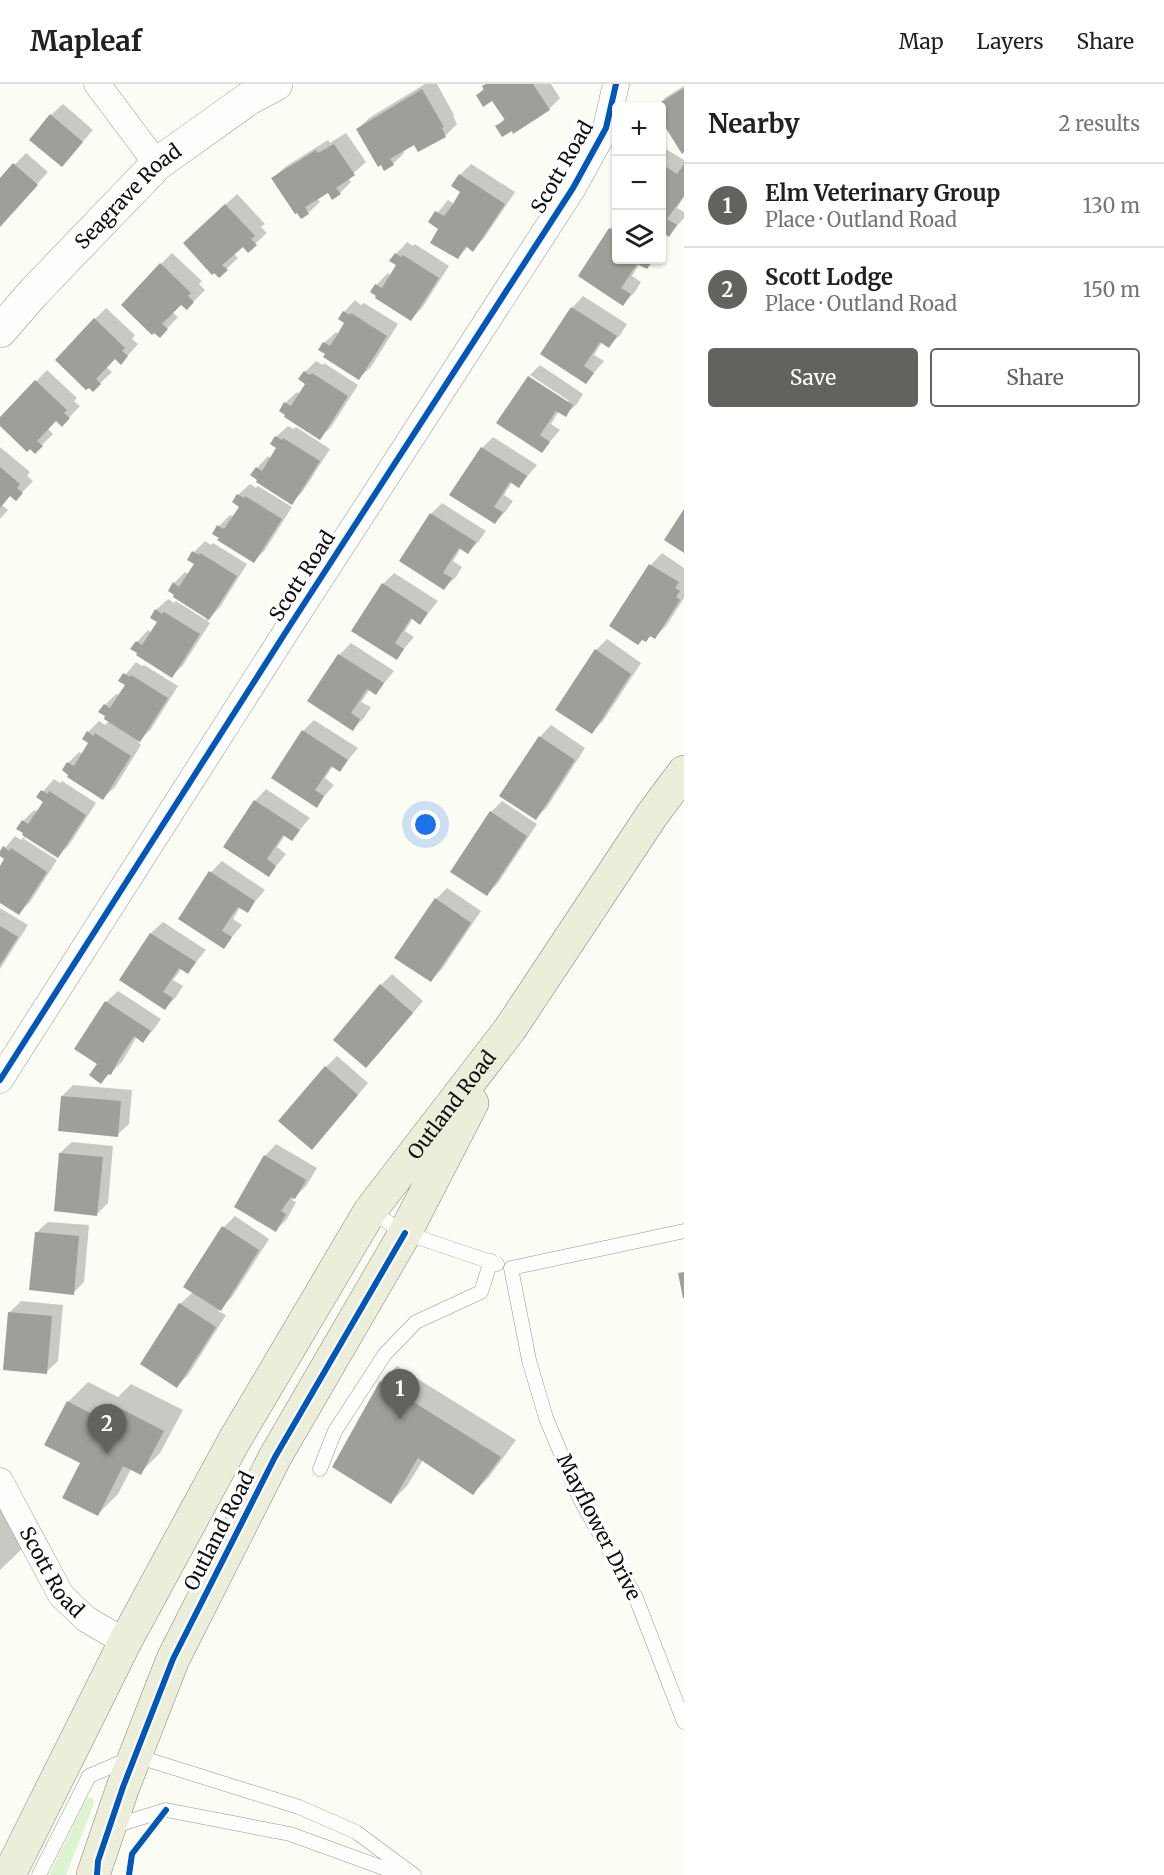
<!DOCTYPE html>
<meta charset="utf-8">
<style>
:root{--surface:#fff;--page:#f2f2f2;--text:#202124;--muted:#757577;--line:#e0e0e0;--accent:#62625f}
body{margin:0;font-family:Merriweather,serif;background:var(--page);color:var(--text)}
.controls{position:absolute;right:18px;top:18px;display:grid;overflow:hidden;border-radius:6px;box-shadow:0 2px 4px #0004}
.controls button{width:54px;height:54px;display:grid;place-items:center;padding:0;border:0;border-bottom:2px solid var(--line);background:var(--surface);color:var(--text);font:30px sans-serif}
.you{position:absolute;left:426px;top:741px;width:21px;height:21px;margin:-15px;border:4px solid #fff;border-radius:50%;background:#1a73e8;box-shadow:0 0 0 9px #1a73e833}
.badge{display:grid;place-items:center;width:39px;height:39px;border-radius:50%;background:var(--accent);color:#fff;font-size:20px;font-weight:700}
.pin{position:absolute;translate:-50% -50px;filter:drop-shadow(0 2px 3px #0008)}
.pin::after{content:'';position:absolute;top:32px;width:21px;height:18px;background:inherit;clip-path:polygon(0 0,100% 0,50% 100%)}
.list{margin:0;padding:0;list-style:none}
h2{display:flex;justify-content:space-between;align-items:center;height:78px;margin:0;padding:0 24px;font-size:26px}
h2 small{font-size:20px;font-weight:400;color:var(--muted)}
.list li{display:grid;grid-template-columns:39px 1fr auto;gap:18px;align-items:center;box-sizing:border-box;height:84px;padding:0 24px;border-top:2px solid var(--line)}
.list b{display:block;font-size:22px;white-space:nowrap}
.list p{margin:0;font-size:20px;white-space:nowrap;color:var(--muted)}
.list em{font-size:20px;font-style:normal;color:var(--muted)}
.actions{display:flex;gap:12px;padding:18px 24px}
.actions a{flex:1;padding:14px 0;border:2px solid var(--accent);border-radius:6px;text-align:center;font-size:21px;color:var(--accent)}
.actions .main{background:var(--accent);color:#fff}
.icon{flex:none;width:33px;height:33px;fill:none;stroke:currentColor;stroke-width:2;stroke-linecap:round;stroke-linejoin:round}
.map{position:relative;flex:none;width:684px;height:1791px;overflow:hidden}
header{display:flex;align-items:center;gap:36px;box-sizing:border-box;height:84px;padding:0 30px;background:var(--surface);border-bottom:2px solid var(--line)}
header strong{font-size:28px}
nav{display:flex;gap:33px;margin-inline-start:auto;font-size:21px}
main{display:flex}
aside{flex:1;background:var(--surface)}
.map>svg:first-child{display:block}
</style>
<header>
<strong>Mapleaf</strong>
<nav><a>Map</a><a>Layers</a><a>Share</a></nav>
</header>
<main>
<div class="map">
<svg width="684" height="1791" viewBox="0 0 684 1791">
<rect width="100%" height="100%" fill="#fbfcf4"/>
<!-- green -->
<path fill="#dcf4d2" d="M90 1713 94 1716V1720L66 1791H49L87 1714Z"/>
<!-- shadow -->
<path fill="#0003" d="M425 0H437L454 31 453 32 457 40 445 52 414 59 403 66 404 69 393 80 358 45 369 34Z
M487 0H551L560 14 549 25 497 43 505 34 493 15 478 11Z
M684 2V67L682 68 662 35V22H657L666 13Z
M63 20 93 46 62 81 51 31Z
M346 49 366 78 348 94 351 98 340 109 328 107 317 114 320 118 308 129 273 94 285 83 328 56 330 59Z
M666 65 684 76V113L677 124 684 128V134L669 151 662 146V70Z
M26 69 48 88 0 142V96Z
M471 80 515 108 484 154 473 166 469 162 458 173 440 144 430 138 448 116 454 120 462 107 460 91Z
M237 110 265 140 261 143 267 149 248 166 243 161 233 169 238 174 219 192 196 148Z
M616 138V176H655L647 183 640 179 632 192 641 198 635 208 623 220 610 145Z
M407 158 413 162 415 160 449 182 422 224 411 235 376 201 388 189 391 192 398 181 396 170Z
M172 169 202 197 199 200 205 206 187 224 181 219 172 228 178 233 160 252 161 180Z
M583 212 627 240 620 251 609 262 602 258 594 271 604 277 586 298 542 270 572 224Z
M355 216 361 221 364 219 398 240 371 283 359 294 327 270 324 259 336 248 339 250 346 239 344 228Z
M106 224 135 251 132 255 138 260 121 279 115 273 106 283 112 288 93 306 95 235Z
M316 277 323 281 324 279 358 301 331 343 320 354 285 319 297 308 300 310 307 299 305 288Z
M540 281 583 310 577 320 565 331 559 327 551 340 560 346 542 367 498 339 569 317 530 291Z
M47 286 77 314 74 317 80 322 62 341 56 335 47 344 53 350 35 368 0 340V336Z
M288 342 293 345 296 343 330 365 303 407 292 419 257 384 268 372 272 375 279 364 276 353Z
M493 353 537 381 519 402 512 398 504 411 513 417 506 427 495 438 482 364Z
M0 363 30 388 27 392 33 397 16 415 10 411 2 421 8 426 0 435Z
M250 400 256 404 258 402 292 423 265 466 254 477 219 442 230 431 234 433 241 422 238 411Z
M442 419 486 447 479 457 468 468 461 464 453 477 462 483 456 493 444 504 431 430Z
M205 457 211 461 213 459 247 480 220 523 207 537 210 539 183 581 172 592 137 558 148 546 152 549 159 537 156 526 168 515 174 519 176 517 206 536 207 533 174 499 185 488 188 490 196 479 194 468Z
M662 469 684 484V514L666 542 655 553 651 551 646 556 611 542 651 481Z
M394 489 438 517 420 539 413 534 405 547 414 553 396 574 383 500Z
M607 555 641 579 603 637 592 648 596 566Z
M351 559 394 587 376 609 370 605 361 618 371 623 364 634 353 645 309 617 339 571Z
M136 578 142 582 144 581 178 602 151 645 138 658 141 661 115 703 103 714 68 679 79 668 83 670 90 659 88 648 99 637 105 641 109 637 105 621 116 610 120 612 127 601 120 597Z
M314 636 358 664 340 686 333 682 325 694 334 701 316 722 303 647Z
M551 641 585 664 547 723 536 734 501 711 540 653Z
M54 695 60 699 62 697 96 719 69 761 58 772 26 752 24 755 57 776 30 818 19 829 0 817V784L6 774 0 770 15 752 21 756 25 752 23 737 34 726 38 728 45 718 38 713Z
M266 705 310 734 292 755 285 751 277 763 286 770 269 791 225 763 255 717Z
M502 717 537 740 498 799 487 810 491 728Z
M222 777 265 806 247 827 241 822 233 835 242 841 224 863 211 788Z
M447 804 481 827 442 885 431 896 436 815Z
M0 824 28 841 0 885Z
M163 838 206 866 188 888 182 884 173 896 183 902 176 913 165 924 121 896 151 849Z
M392 890 423 917 378 970 381 901Z
M118 907 161 935 154 945 143 957 137 952 122 978 101 998 99 980 106 918Z
M337 972 368 999 323 1052 326 983Z
M73 1001 132 1006 129 1040 117 1051 62 1012Z
M72 1058 113 1062 108 1119 97 1130 60 1069Z
M276 1060 317 1084 306 1102 292 1116 296 1118 287 1135 276 1146 265 1072Z
M235 1132 269 1155 232 1213 218 1227 226 1231 188 1291 177 1302 180 1220 193 1208 185 1203 224 1143Z
M48 1138 89 1141 84 1198 73 1209 36 1149Z
M21 1217 63 1221 58 1277 46 1288 10 1228Z
M397 1282 516 1356 489 1393 473 1409 423 1376 407 1402 391 1418 381 1298Z
M88 1298 118 1313 131 1300 183 1326 160 1369 140 1389 131 1385 118 1410 98 1430 82 1378 68 1318Z
M0 1423 29 1458 0 1486Z"/>
<!-- building -->
<path fill="#9f9e99" d="M486 0H533L550 26 513 50 512 47 502 53 495 42 505 36 492 17 483 23 476 11 484 6 482 2Z
M684 4V68L682 70 662 38V22H655Z
M422 5 444 43 442 44 446 53 418 68 414 61 390 75 394 81 384 87 381 81 378 83 356 45Z
M50 30 83 58 62 83 29 56Z
M334 60 355 91 336 104 341 110 332 116 328 109 305 123 309 130 301 135 297 129 295 130 271 94 316 66 318 69Z
M13 79 38 101 0 143V94Z
M662 80 677 90 684 80V112L667 135 677 141 669 153 662 148Z
M459 90 505 120 473 168 466 162 458 175 430 159 438 145 428 138 435 127 444 132 453 120 460 108 451 102Z
M225 120 255 152 251 155 257 161 248 169 243 163 222 181 228 186 219 194 214 189 212 191 183 159Z
M609 144 616 149V176H653L647 185 637 180 621 204 631 210 623 222 578 192Z
M395 169 401 173 403 171 439 194 411 237 375 214 376 212 370 208 375 200 382 204 396 181 389 177Z
M160 179 191 209 188 212 194 218 187 226 181 221 162 240 168 245 160 254 154 249 152 251 121 221Z
M571 223 617 252 609 264 600 258 584 282 594 289 586 300 540 270Z
M343 227 350 231 351 229 387 252 359 296 323 273 325 270 318 266 323 258 330 262 337 251 344 239 338 235Z
M94 234 125 264 122 267 128 272 121 281 115 275 96 295 101 300 93 308 89 304 86 306 55 276Z
M304 287 310 291 312 289 348 312 320 356 284 333 285 331 279 327 284 318 291 322 305 300 298 295Z
M528 292 573 321 566 333 556 327 540 351 550 358 542 369 496 339Z
M35 296 67 326 64 329 70 334 62 343 56 337 37 357 43 362 35 370 30 365 27 368 0 342V333Z
M275 352 282 356 283 354 320 377 292 421 256 398 257 396 250 391 256 383 262 387 276 364 270 360Z
M481 363 527 392 519 404 510 398 494 423 503 428 495 440 449 411Z
M0 383 20 400 17 404 23 409 16 417 10 412 0 424Z
M237 410 244 414 245 412 282 435 254 479 217 456 219 454 212 450 217 441 224 445 239 423 232 418Z
M684 425V469L664 456Z
M430 429 476 458 468 470 459 464 451 476 443 489 452 494 444 506 399 477Z
M192 467 199 471 200 469 237 492 209 536 173 513 174 511 168 507 173 498 179 503 186 492 194 480 187 476Z
M649 480 679 498 675 504 680 507 676 513 680 516 655 555 650 552 646 558 642 556 638 561 609 542Z
M382 499 428 529 420 541 411 534 395 559 404 565 397 576 351 547Z
M155 525 162 530 164 528 200 550 172 594 136 571 137 569 130 565 136 557 142 561 157 538 150 534Z
M595 565 631 590 592 650 555 626Z
M338 570 384 599 376 611 367 605 351 629 360 635 353 647 307 617Z
M123 589 130 593 131 591 168 614 140 658 104 635 105 632 98 628 104 620 110 624 117 613 125 601 118 597Z
M302 646 348 676 340 688 331 682 315 706 324 712 317 724 271 694Z
M87 647 93 652 95 649 131 672 103 716 67 693 68 691 62 686 67 678 74 682 88 659 82 655Z
M539 652 575 676 536 736 499 712Z
M41 706 48 710 49 707 86 731 58 774 22 751 23 749 16 745 22 736 28 740 43 718 36 713Z
M254 716 300 746 292 757 283 751 267 775 276 782 269 793 223 763Z
M490 727 527 752 487 812 450 788Z
M3 762 9 767 11 764 47 788 19 831 0 819V782L4 775 0 772V767Z
M209 787 255 817 248 829 238 823 230 834 222 847 232 853 224 865 178 835Z
M435 814 471 839 431 898 394 874Z
M0 842 18 853 0 881Z
M150 849 196 878 188 890 179 884 163 908 173 914 165 926 119 896Z
M380 900 413 929 366 984 333 956Z
M105 917 151 947 143 959 134 952 118 977 111 991 108 990 101 1000 89 991 97 980 74 965Z
M325 982 358 1011 312 1066 278 1037Z
M61 1012 121 1017 118 1053 58 1047Z
M59 1069 103 1073 97 1132 54 1127Z
M264 1071 306 1096 295 1115 291 1113 281 1127 286 1130 276 1148 234 1123Z
M222 1142 259 1166 221 1227 183 1203Z
M35 1148 79 1152 74 1211 29 1206Z
M684 1188V1214H683L678 1189Z
M179 1219 216 1243 177 1304 140 1280Z
M8 1228 52 1232 47 1290 3 1286Z
M380 1297 501 1373 473 1411 418 1374 391 1420 332 1383Z
M67 1317 101 1335 110 1319 164 1347 141 1391 123 1382 98 1432 62 1414 80 1379 44 1361Z"/>
<g fill="none" stroke-linecap="round" stroke-linejoin="round">
<defs>
<path id="service" d="M370 1127 405 1149 497 1180
M511 1184 529 1276 546 1334 580 1415 636 1514 684 1638
M511 1184 684 1147
M320 1385 335 1347 385 1270 416 1238 481 1208 491 1177
M111 1743 166 1726 290 1750 403 1791
M39 1791 89 1692 136 1672 299 1723 356 1748 414 1791"/>
<g id="minor">
<path d="M97 0 157 80"/>
<path d="M0 996 289 543 573 104 606 44 616 0"/>
<path id="s1" d="M0 1397 61 1511 86 1535 125 1558"/>
</g>
<g id="tertiary">
<path id="s2" d="M0 247 34 208 157 80 248 15 276 0"/>
</g>
<g id="primary">
<path id="s3" d="M9 1791 125 1558 234 1357 370 1127 510 945 652 731 684 688"/>
<path d="M93 1791 123 1703 173 1575 275 1373 405 1149 472 1019"/>
</g>
</defs>
<!-- service casing -->
<use href="#service" stroke="#959692" stroke-width="15"/>
<!-- minor casing -->
<use href="#minor" stroke="#959692" stroke-width="27"/>
<!-- tertiary casing -->
<use href="#tertiary" stroke="#959692" stroke-width="34"/>
<!-- primary casing -->
<use href="#primary" stroke="#83837f" stroke-width="34"/>
<!-- service -->
<use href="#service" stroke="#fefffd" stroke-width="14"/>
<!-- minor -->
<use href="#minor" stroke="#fefffd" stroke-width="26"/>
<!-- tertiary -->
<use href="#tertiary" stroke="#fefffd" stroke-width="33"/>
<!-- primary -->
<use href="#primary" stroke="#eceed9" stroke-width="33"/>
<defs>
<path id="cycleway" d="M0 996 289 543 573 104 606 44 616 0
M97 1791 98 1777 123 1703 173 1575 275 1373 405 1149
M129 1791 132 1770 166 1726"/>
</defs>
<!-- cycleway casing -->
<use href="#cycleway" stroke="#fff" stroke-width="10"/>
<!-- cycleway -->
<use href="#cycleway" stroke="#0057b8" stroke-width="6"/>
</g>
<g text-anchor="middle" stroke-width="6" stroke-linejoin="round" paint-order="stroke">
<!-- street labels -->
<g font-size="20" fill="#0f0f0f" stroke="#fff">
<text transform="translate(562 83) rotate(-60)" y="7">Scott Road</text>
<text dy="7" stroke="none"><textPath href="#s2" startOffset="186">Seagrave Road</textPath></text>
<text transform="translate(302 492) rotate(-57)" y="7">Scott Road</text>
<text dy="7" stroke="none"><textPath href="#s3" startOffset="890">Outland Road</textPath></text>
<text transform="translate(599 1443) rotate(63)" y="7">Mayflower Drive</text>
<text transform="translate(219 1447) rotate(-63)" y="7">Outland Road</text>
<text dy="7" stroke="none"><textPath href="#s1" startOffset="105">Scott Road</textPath></text>
</g>
</g>
</svg>
<div class="controls">
<button>+</button>
<button>−</button>
<button><svg class="icon" aria-label="layers" viewBox="0 0 24 24"><path d="M12 4l9 5-9 5-9-5zM3 14l9 5 9-5"/></svg></button>
</div>
<div class="you"></div>
<div class="pin badge" style="left:400px;top:1335px">1</div>
<div class="pin badge" style="left:107px;top:1370px">2</div>
</div>
<aside>
<h2>Nearby<small>2 results</small></h2>
<ul class="list">
<li><span class="badge">1</span><div><b>Elm Veterinary Group</b><p>Place · Outland Road</p></div><em>130 m</em></li>
<li><span class="badge">2</span><div><b>Scott Lodge</b><p>Place · Outland Road</p></div><em>150 m</em></li>
</ul>
<div class="actions"><a class="main">Save</a><a>Share</a></div>
</aside>
</main>
